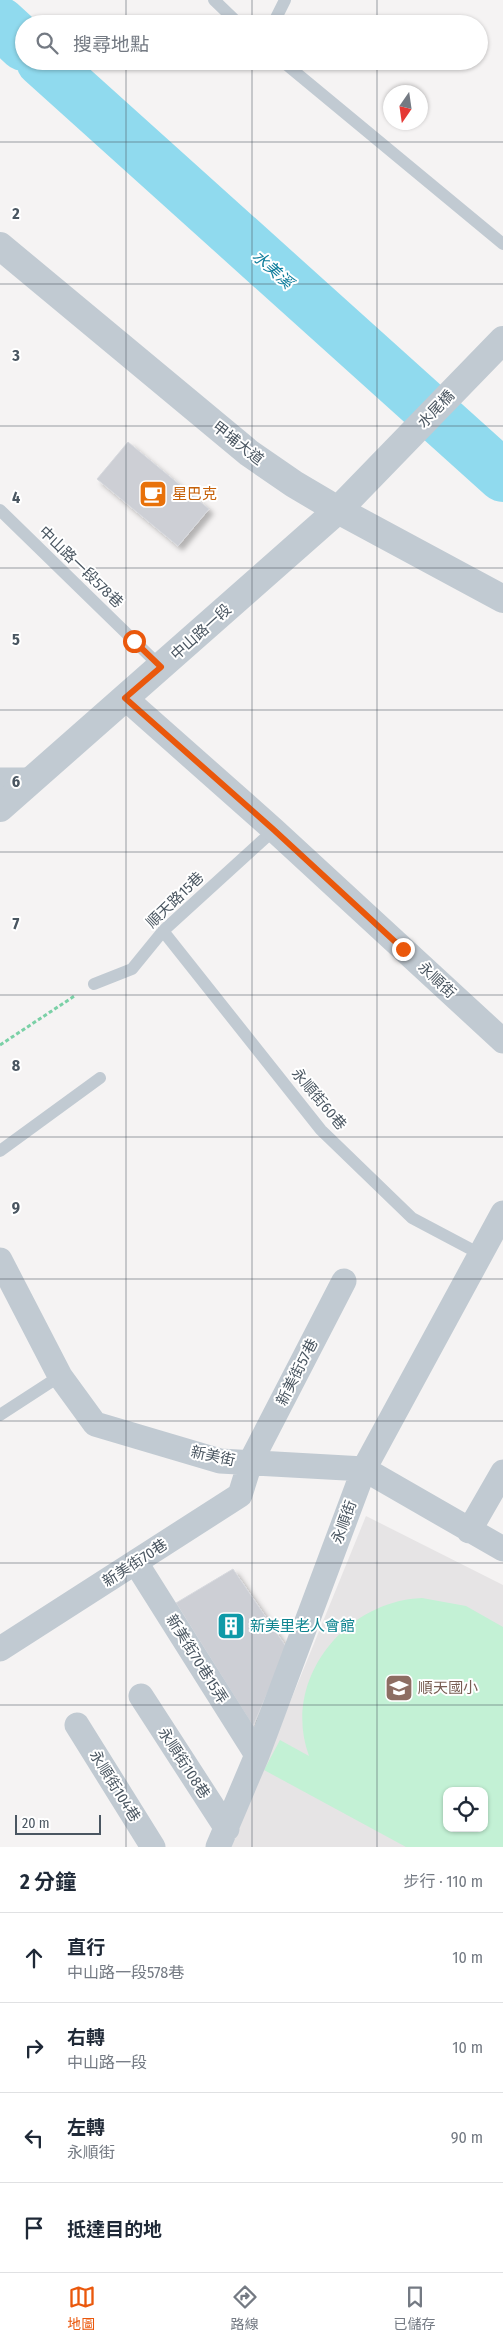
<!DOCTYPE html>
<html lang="zh-TW">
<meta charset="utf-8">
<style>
:root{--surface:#fff;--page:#f6f6f7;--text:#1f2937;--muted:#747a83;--line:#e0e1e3;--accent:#ea580c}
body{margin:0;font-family:"Fira Sans Condensed","Noto Sans TC",sans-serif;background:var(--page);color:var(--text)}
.controls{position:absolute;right:15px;bottom:15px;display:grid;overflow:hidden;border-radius:10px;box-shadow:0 1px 4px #0004}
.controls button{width:45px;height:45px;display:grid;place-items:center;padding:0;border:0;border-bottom:1px solid var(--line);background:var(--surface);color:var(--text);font:25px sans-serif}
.compass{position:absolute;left:383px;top:85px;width:45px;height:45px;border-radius:50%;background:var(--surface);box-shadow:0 1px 4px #0004;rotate:193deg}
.scale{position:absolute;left:15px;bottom:12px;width:86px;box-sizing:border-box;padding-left:5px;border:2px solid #4a5661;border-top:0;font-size:14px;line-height:18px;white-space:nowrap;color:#4a5661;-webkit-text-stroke:4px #fff;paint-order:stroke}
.stop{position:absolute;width:15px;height:15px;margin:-11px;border:4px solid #ea580c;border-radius:50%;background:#fff}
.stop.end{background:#ea580c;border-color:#fff;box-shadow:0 1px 5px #0008}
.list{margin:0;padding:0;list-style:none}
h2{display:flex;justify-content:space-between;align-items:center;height:65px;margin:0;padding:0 20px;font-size:21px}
h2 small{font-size:16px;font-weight:400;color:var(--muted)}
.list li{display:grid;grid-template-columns:32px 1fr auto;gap:15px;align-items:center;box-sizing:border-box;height:90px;padding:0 20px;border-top:1px solid var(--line)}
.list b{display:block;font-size:19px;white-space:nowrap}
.list p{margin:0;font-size:16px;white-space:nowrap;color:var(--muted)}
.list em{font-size:16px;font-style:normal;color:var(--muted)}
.icon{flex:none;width:28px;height:28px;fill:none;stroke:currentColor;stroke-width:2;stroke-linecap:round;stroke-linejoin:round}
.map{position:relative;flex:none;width:503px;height:1847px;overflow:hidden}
.search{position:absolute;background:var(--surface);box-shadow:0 1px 4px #0004;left:15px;right:15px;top:15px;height:55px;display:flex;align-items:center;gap:12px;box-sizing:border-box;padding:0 18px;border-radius:28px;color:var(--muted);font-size:19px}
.sheet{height:425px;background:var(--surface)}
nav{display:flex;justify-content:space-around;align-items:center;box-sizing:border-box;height:70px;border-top:1px solid var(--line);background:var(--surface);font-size:14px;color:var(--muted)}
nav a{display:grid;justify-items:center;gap:2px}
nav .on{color:var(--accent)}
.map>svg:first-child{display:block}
</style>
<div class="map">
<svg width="503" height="1847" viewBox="0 0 503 1847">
<defs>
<filter id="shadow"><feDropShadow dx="4.5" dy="4.5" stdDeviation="2.5" flood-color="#0004"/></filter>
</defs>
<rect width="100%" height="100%" fill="#f5f3f3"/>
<!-- education -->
<path fill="#e6e4e5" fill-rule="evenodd" d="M366 1516 503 1585V1847H231ZM447 1791H484V1828H447Z"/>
<!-- green -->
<path fill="#c3f1d5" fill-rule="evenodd" d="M422 1598 466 1606 503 1627V1847H406L264 1770 280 1740 309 1756C281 1680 345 1601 422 1598ZM447 1791H484V1828H447Z"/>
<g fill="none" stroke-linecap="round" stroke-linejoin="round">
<!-- river -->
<path stroke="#90daee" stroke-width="52" d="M0 23 24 45
M42 61 503 476"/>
</g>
<!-- building -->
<path fill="#cdcfd5" stroke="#d7d9de" filter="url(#shadow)" d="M128 442 209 509 178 546 97 479Z
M233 1569 287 1648 253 1726 176 1603Z"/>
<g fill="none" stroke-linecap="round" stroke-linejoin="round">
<!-- path -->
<path stroke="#7ad0a6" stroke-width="3" stroke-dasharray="4 2.5" stroke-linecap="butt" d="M0 1045 76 995"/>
<!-- service -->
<path stroke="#c1cad2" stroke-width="12" d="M214 0 239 24
M273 24 285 0
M282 61 503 244
M0 510 161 667
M163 931 321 1130 412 1218 480 1254
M94 984 132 969 163 931 274 830
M0 1151 100 1078
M0 1415 60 1376"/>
<!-- minor -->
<path stroke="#c1cad2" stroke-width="25" d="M125 698 274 830 503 1041
M0 780H31
M0 1260 60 1376 95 1424 220 1461 364 1469 503 1549
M469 1531 503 1472
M136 1563 257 1755
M0 1649 240 1495 250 1463 344 1281
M141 1696 227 1829
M77 1725 153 1847
M218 1847 257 1755 364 1469 503 1213"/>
<!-- tertiary -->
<path stroke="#c1cad2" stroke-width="28" d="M0 246 249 453 294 484 338 510 503 599
M0 808 338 510 503 340"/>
</g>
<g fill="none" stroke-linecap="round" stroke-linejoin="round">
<!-- route -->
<path stroke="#ea580c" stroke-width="6" d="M134 641 161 667 125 698 274 830 403 949"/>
</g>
<!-- grid -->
<path fill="none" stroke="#4a5661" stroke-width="1" stroke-opacity="0.55" d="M126 0V24M252 0V24M377 0V24M126 61V1847M252 61V1847M377 61V1847M0 142H503M0 284H503M0 426H503M0 568H503M0 710H503M0 852H503M0 995H503M0 1137H503M0 1279H503M0 1421H503M0 1563H503M0 1705H503"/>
<!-- icons -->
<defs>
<symbol id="cafe-square" viewBox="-11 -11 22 22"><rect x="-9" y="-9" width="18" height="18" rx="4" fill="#e8710a" stroke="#fff"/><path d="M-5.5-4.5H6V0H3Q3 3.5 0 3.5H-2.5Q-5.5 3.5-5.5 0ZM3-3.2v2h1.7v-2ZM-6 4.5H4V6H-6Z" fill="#fff"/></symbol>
<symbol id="building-square" viewBox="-11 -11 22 22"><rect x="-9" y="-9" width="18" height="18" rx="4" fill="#0f9aa8" stroke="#fff"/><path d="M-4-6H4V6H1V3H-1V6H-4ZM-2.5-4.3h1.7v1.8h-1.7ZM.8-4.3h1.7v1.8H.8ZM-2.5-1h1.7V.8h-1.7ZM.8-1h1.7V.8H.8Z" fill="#fff"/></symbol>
<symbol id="school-square" viewBox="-11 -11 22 22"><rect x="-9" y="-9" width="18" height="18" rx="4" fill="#8d6e63" stroke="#fff"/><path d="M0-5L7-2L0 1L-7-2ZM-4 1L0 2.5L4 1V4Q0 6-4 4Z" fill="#fff"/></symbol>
</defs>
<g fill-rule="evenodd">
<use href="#cafe-square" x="137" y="478" width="32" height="32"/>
<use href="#building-square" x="215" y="1610" width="32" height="32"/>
<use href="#school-square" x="383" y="1672" width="32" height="32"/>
</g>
<g text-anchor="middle" stroke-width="4" stroke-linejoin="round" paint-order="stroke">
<!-- street labels -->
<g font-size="15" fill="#4a5661" stroke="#fff">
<text transform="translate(436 409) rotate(-46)" y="5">水尾橋</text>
<text transform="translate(238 443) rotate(38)" y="5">甲埔大道</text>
<text transform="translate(81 567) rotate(44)" y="5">中山路一段578巷</text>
<text transform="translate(201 632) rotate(-42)" y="5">中山路一段</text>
<text transform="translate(175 900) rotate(-44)" y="5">順天路15巷</text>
<text transform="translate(437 980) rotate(43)" y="5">永順街</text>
<text transform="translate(319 1099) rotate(50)" y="5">永順街60巷</text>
<text transform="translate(297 1372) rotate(-63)" y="5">新美街57巷</text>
<text transform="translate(213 1456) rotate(12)" y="5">新美街</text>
<text transform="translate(344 1522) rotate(-70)" y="5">永順街</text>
<text transform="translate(135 1563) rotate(-33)" y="5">新美街70巷</text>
<text transform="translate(197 1659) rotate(58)" y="5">新美街70巷15弄</text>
<text transform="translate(184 1763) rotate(57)" y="5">永順街108巷</text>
<text transform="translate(115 1786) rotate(58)" y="5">永順街104巷</text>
</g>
<!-- food labels -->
<g font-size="15" fill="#c56008" stroke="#fff" text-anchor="start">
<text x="172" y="499">星巴克</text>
</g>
<!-- culture labels -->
<g font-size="15" fill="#0d838f" stroke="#fff" text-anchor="start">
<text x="250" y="1631">新美里老人會館</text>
</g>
<!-- education labels -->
<g font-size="15" fill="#785e54" stroke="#fff" text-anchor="start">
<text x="418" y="1693">順天國小</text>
</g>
<!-- water labels -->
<g font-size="16" font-style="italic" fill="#0c7c9b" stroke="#fff">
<text transform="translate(273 269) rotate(42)" y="6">水美溪</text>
</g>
</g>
<g font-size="16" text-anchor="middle" font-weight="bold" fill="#4a5661" stroke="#fff" stroke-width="4" stroke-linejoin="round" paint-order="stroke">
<text x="16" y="219">2</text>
<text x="16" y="361">3</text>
<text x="16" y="503">4</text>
<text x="16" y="645">5</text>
<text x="16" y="787">6</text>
<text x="16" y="929">7</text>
<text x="16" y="1071">8</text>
<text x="16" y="1213">9</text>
</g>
</svg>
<div class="controls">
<button><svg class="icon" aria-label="locate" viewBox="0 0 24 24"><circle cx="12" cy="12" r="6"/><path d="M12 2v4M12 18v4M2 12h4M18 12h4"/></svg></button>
</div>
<svg class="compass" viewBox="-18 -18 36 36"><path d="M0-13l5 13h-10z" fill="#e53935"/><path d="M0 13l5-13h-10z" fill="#747a83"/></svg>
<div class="scale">20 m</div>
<div class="stop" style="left:134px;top:641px"></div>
<div class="stop end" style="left:403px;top:949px"></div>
<div class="search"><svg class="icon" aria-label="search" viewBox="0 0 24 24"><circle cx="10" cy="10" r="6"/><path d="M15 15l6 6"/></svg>搜尋地點</div>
</div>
<section class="sheet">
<h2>2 分鐘<small>步行 · 110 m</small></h2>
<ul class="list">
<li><svg class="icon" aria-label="ahead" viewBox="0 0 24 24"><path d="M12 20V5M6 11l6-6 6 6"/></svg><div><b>直行</b><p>中山路一段578巷</p></div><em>10 m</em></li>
<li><svg class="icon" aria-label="right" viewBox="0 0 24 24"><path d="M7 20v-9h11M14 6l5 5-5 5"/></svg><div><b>右轉</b><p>中山路一段</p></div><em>10 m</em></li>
<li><svg class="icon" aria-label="left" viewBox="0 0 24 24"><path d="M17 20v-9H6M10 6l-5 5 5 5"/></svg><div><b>左轉</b><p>永順街</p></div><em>90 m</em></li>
<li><svg class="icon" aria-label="arrive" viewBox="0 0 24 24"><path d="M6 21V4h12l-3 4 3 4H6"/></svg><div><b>抵達目的地</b></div></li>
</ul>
</section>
<nav>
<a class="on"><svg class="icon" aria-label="map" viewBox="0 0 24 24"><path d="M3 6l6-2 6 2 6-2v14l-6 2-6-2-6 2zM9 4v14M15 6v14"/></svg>地圖</a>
<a><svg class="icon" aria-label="directions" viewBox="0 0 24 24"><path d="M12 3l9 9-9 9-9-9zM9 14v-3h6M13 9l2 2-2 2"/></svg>路線</a>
<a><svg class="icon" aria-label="saved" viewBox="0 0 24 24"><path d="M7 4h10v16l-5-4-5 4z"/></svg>已儲存</a>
</nav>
